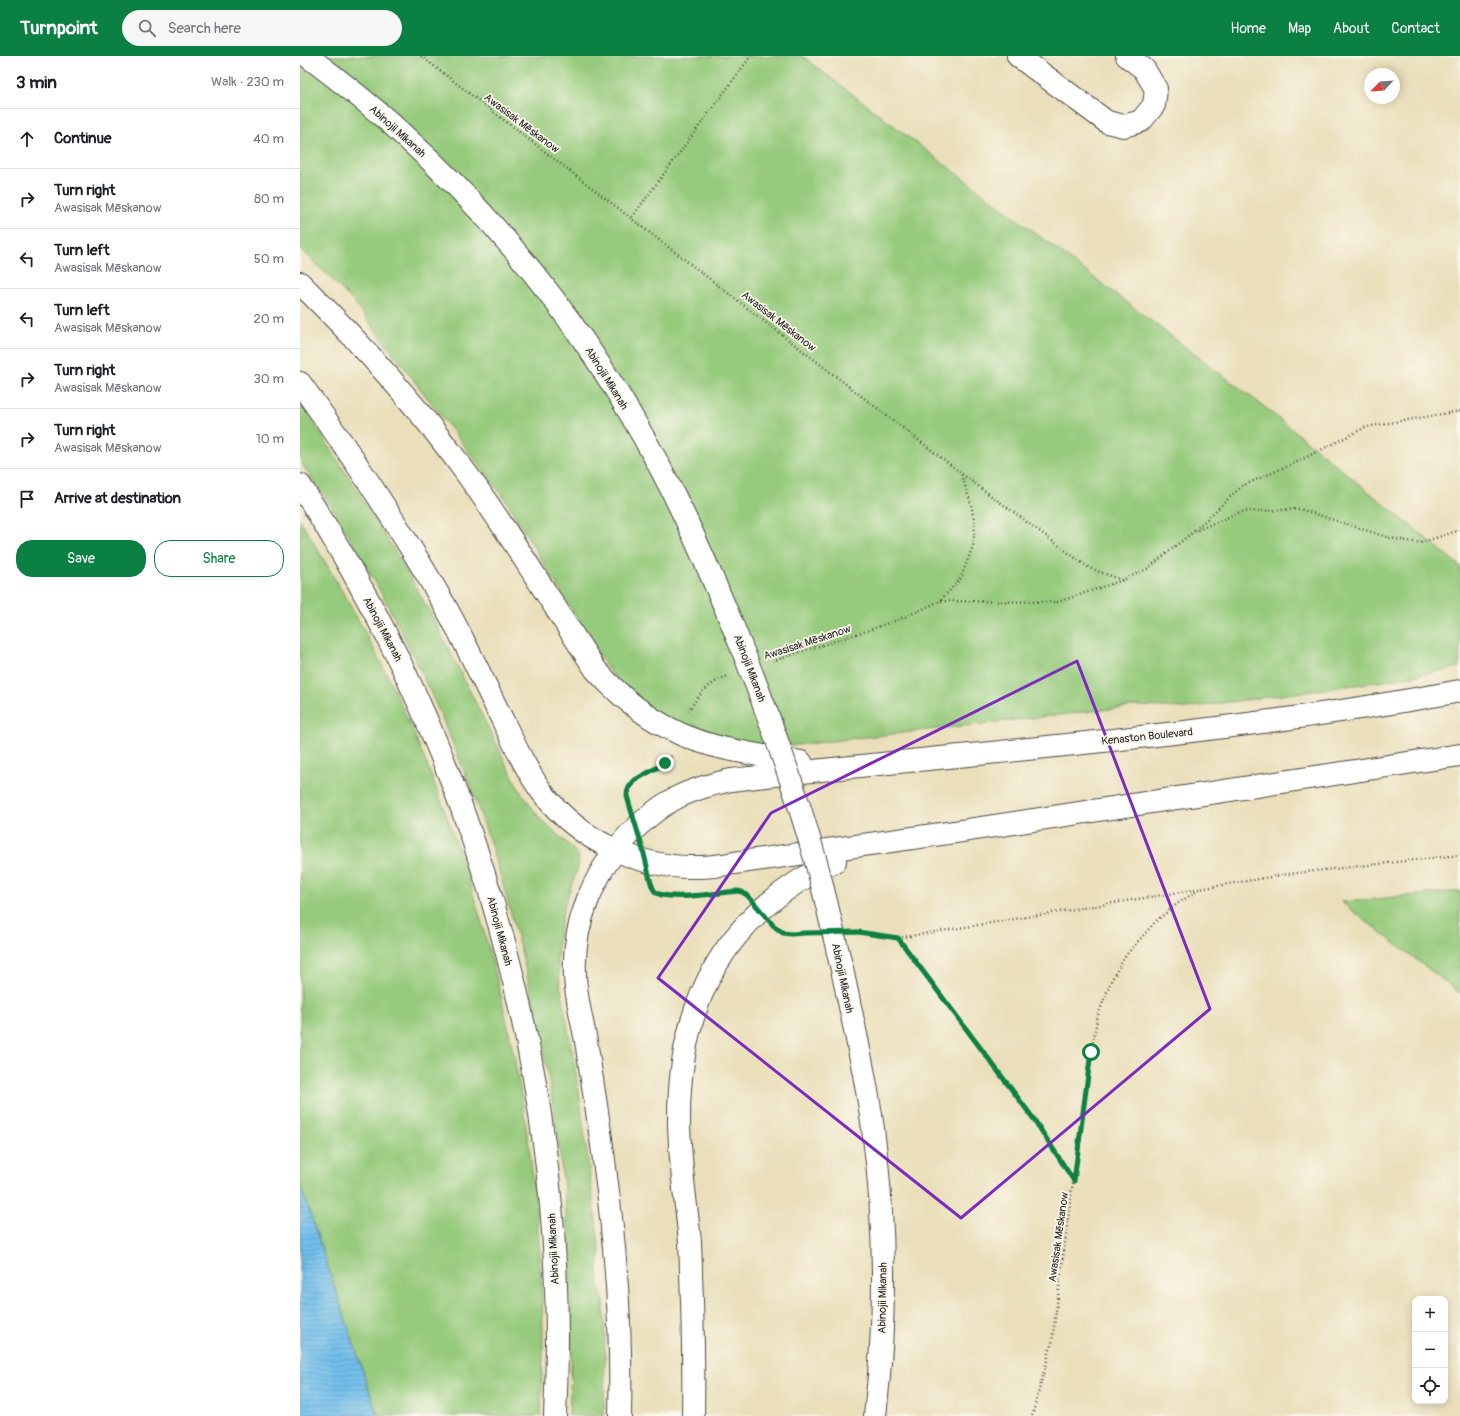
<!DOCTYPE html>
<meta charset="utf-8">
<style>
:root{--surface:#fff;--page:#f6f6f6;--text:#202124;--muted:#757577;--line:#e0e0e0;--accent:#0b8043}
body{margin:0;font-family:Pangolin,sans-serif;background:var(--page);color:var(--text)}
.controls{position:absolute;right:12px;bottom:12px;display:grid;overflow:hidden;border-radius:8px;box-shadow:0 2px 10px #0003}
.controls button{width:36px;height:36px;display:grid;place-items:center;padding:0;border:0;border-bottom:1px solid var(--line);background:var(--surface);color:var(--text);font:20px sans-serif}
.compass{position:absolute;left:1064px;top:12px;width:36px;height:36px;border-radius:50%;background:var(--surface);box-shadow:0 2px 10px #0003;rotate:245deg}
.stop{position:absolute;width:12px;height:12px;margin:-9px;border:3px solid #0b8043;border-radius:50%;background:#fff}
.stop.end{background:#0b8043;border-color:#fff;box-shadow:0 1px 4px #0008}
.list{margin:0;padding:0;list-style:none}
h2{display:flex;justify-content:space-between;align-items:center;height:52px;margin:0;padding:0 16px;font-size:17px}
h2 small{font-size:13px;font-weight:400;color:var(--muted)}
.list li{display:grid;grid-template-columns:26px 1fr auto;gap:12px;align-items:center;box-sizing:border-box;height:60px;padding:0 16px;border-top:1px solid var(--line)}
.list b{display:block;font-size:15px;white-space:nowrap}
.list p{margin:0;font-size:13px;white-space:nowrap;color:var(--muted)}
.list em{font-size:13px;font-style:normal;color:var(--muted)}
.actions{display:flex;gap:8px;padding:12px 16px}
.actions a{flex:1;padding:9px 0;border:1px solid var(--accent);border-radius:16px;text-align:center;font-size:14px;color:var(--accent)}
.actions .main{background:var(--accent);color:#fff}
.icon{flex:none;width:22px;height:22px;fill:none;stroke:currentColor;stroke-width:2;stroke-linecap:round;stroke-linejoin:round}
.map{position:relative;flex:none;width:1160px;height:1360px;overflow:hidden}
header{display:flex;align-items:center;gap:24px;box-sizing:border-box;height:56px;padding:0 20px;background:var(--accent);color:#fff}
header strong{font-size:19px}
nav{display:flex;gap:22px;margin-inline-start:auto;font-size:14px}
.search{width:280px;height:36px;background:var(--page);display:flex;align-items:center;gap:10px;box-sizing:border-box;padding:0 14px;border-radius:22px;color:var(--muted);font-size:15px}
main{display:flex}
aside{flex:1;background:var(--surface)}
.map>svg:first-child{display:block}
</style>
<header>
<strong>Turnpoint</strong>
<div class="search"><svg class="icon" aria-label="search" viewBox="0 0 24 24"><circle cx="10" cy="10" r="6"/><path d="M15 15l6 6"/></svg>Search here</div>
<nav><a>Home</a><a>Map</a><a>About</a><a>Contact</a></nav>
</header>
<main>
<aside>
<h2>3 min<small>Walk · 230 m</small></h2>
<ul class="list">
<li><svg class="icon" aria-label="ahead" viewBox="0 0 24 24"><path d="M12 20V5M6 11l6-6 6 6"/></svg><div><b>Continue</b></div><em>40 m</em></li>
<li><svg class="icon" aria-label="right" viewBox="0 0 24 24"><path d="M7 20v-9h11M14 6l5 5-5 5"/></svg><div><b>Turn right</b><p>Awasisak Mēskanow</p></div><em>80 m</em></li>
<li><svg class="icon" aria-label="left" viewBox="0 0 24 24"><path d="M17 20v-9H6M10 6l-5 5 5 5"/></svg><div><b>Turn left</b><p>Awasisak Mēskanow</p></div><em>50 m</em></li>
<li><svg class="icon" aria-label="left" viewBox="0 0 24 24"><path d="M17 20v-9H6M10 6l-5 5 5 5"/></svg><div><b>Turn left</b><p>Awasisak Mēskanow</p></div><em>20 m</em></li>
<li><svg class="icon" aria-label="right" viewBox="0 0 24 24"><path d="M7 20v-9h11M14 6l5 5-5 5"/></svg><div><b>Turn right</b><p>Awasisak Mēskanow</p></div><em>30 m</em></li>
<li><svg class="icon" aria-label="right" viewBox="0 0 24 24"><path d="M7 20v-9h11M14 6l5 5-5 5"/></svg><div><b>Turn right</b><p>Awasisak Mēskanow</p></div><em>10 m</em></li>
<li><svg class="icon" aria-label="arrive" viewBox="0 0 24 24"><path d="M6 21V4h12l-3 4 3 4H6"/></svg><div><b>Arrive at destination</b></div></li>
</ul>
<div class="actions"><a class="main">Save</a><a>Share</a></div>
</aside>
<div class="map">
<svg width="1160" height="1360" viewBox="0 0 1160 1360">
<defs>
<pattern id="water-rules" width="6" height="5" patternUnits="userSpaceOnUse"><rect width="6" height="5" fill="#71bfec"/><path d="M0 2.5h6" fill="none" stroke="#5d9bbf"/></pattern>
</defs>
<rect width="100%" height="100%" fill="#fbf7ec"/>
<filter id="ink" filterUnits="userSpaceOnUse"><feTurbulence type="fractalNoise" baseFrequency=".025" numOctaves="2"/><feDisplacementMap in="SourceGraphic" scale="8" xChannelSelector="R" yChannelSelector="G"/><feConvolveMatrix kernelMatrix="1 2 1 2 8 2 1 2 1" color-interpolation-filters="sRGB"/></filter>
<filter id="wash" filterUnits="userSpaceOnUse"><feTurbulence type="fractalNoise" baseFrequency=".012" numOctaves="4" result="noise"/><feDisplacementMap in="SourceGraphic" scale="16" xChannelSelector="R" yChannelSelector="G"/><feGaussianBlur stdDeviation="0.9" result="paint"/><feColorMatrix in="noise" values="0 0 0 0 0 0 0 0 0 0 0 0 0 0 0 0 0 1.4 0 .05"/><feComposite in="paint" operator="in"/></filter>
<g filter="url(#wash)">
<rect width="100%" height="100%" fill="#eadfba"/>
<!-- green -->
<path fill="#96ca7b" stroke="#607a53" d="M0 0H502L967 353 1160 510V611L1084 625 886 652 837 650 497 689H464L430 686 381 670 350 654 309 615 205 443 53 245 0 192Z
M0 344 96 497 131 558 219 733 241 764 269 789 279 801 278 812 269 836 263 855 259 877 257 900 260 927 279 1036 300 1197 298 1214 299 1232 304 1245 305 1307 304 1360H269C278 1208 261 1055 224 907 208 843 190 779 165 717 143 663 119 608 91 556 81 535 69 515 57 495 46 474 34 454 21 435 16 427 3 412 0 403 0 399 0 392 0 388 0 373 0 359 0 344Z
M0 464C34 521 68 578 96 638 190 840 241 1062 243 1284 243 1309 241 1335 241 1360H78L0 1128Z
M1160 835V937L1041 846Z"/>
<!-- water -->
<path fill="url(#water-rules)" stroke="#4e758c" d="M0 1128 78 1360H0Z"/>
</g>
<g filter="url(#ink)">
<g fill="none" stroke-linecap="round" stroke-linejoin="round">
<defs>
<path id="street" d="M718 0 807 66 824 70 841 65 854 49 856 33 844 13 827 0"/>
<path id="primary" d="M7 0C39 24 70 48 99 75 197 163 280 267 344 382 377 440 404 502 430 563
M0 227C61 287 119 351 169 421 214 483 253 550 296 614 328 650 364 676 411 689 440 697 471 701 501 706
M0 327C52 399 100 471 144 548 166 587 185 629 205 669 216 692 227 715 242 736 278 784 339 813 399 811 411 811 423 809 434 807L655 776 1160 699
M0 429C20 459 38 490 56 522 198 775 270 1070 255 1360
M542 913C553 966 566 1019 573 1073 586 1168 586 1265 575 1360
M320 1360C322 1277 316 1194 305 1112 300 1072 293 1031 287 991 283 967 276 944 275 920 272 869 293 818 326 782 360 746 384 734 431 724 674 696 919 680 1160 635
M393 1360C394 1322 393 1283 392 1245 391 1225 391 1206 390 1186 386 1145 379 1104 379 1062 379 943 427 857 535 805"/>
</defs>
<!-- street casing -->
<use href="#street" stroke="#484640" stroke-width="24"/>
<!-- primary casing -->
<use href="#primary" stroke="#484640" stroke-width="24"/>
<!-- path -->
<path stroke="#484640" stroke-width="2.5" stroke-dasharray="1 3" stroke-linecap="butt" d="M121 0 661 417 671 448 675 469 673 490 661 522 640 545 605 561 572 573 473 605
M332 161 451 0
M662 418 789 512 822 524
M895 474 942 430 997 406 1066 371 1160 355
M641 545 758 546 823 524 847 513 893 476 940 456 1000 453 1090 482 1120 487 1160 474
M388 655C400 638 408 627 428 620
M329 747C320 718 360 719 372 699
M352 831 357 838 365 840H395L437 835 444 837
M476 872C488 882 495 877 509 877
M556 875 598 882 733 1062 773 1125 752 1286 732 1360
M598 882 899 833 988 818 1160 799
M773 1125 791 996 798 959 811 925 826 899 856 865 877 848 897 835"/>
<!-- street -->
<use href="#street" stroke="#fff" stroke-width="22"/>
<!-- primary -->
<use href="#primary" stroke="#fff" stroke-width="22"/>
<defs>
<path id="primary-bridge" d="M430 563C463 643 493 724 516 806 526 842 533 877 542 913"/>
</defs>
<!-- primary-bridge casing -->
<use href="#primary-bridge" stroke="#484640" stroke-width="24" stroke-linecap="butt"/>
<!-- primary-bridge -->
<use href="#primary-bridge" stroke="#fff" stroke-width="22"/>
</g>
</g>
<g fill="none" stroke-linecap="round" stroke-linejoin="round" filter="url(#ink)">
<!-- route -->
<path stroke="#0b8043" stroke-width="5" d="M365 707 335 724C330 729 327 733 327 740 333 762 341 784 346 806 348 814 349 822 352 830 353 833 355 836 357 837 371 845 420 837 437 835L442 836 448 840 473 869 483 877 491 878 505 877 558 876 598 882 733 1062 774 1125 791 996"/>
</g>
<!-- marked area -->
<path fill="none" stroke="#7b2cbf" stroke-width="3" stroke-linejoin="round" d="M777 605 910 953 661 1162 358 922 471 757Z"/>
<g text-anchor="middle" stroke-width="3.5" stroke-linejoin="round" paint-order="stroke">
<!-- street labels -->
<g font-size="11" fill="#2b2b2b" stroke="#fbf7ec">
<text transform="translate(222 67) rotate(37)" y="4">Awasisak Mēskanow</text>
<text transform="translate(98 75) rotate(42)" y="4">Abinojii Mikanah</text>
<text transform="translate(479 265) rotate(38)" y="4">Awasisak Mēskanow</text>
<text transform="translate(307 322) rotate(58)" y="4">Abinojii Mikanah</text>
<text transform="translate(83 573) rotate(62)" y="4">Abinojii Mikanah</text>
<text transform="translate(507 586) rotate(-18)" y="4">Awasisak Mēskanow</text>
<text transform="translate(450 612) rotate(69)" y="4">Abinojii Mikanah</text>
<text transform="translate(847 680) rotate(-6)" y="4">Kenaston Boulevard</text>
<text transform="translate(200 875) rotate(75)" y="4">Abinojii Mikanah</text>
<text transform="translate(543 922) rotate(78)" y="4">Abinojii Mikanah</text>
<text transform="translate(758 1181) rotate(-82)" y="4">Awasisak Mēskanow</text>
<text transform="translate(253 1193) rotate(-93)" y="4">Abinojii Mikanah</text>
<text transform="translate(582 1242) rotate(-89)" y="4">Abinojii Mikanah</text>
</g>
</g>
</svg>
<div class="controls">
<button>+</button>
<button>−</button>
<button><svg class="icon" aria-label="locate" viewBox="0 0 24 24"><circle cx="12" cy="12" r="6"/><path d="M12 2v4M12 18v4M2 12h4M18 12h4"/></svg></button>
</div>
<svg class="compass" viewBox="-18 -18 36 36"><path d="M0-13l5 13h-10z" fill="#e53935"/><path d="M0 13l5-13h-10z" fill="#757577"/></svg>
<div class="stop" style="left:791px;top:996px"></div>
<div class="stop end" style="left:365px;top:707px"></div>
</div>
</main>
